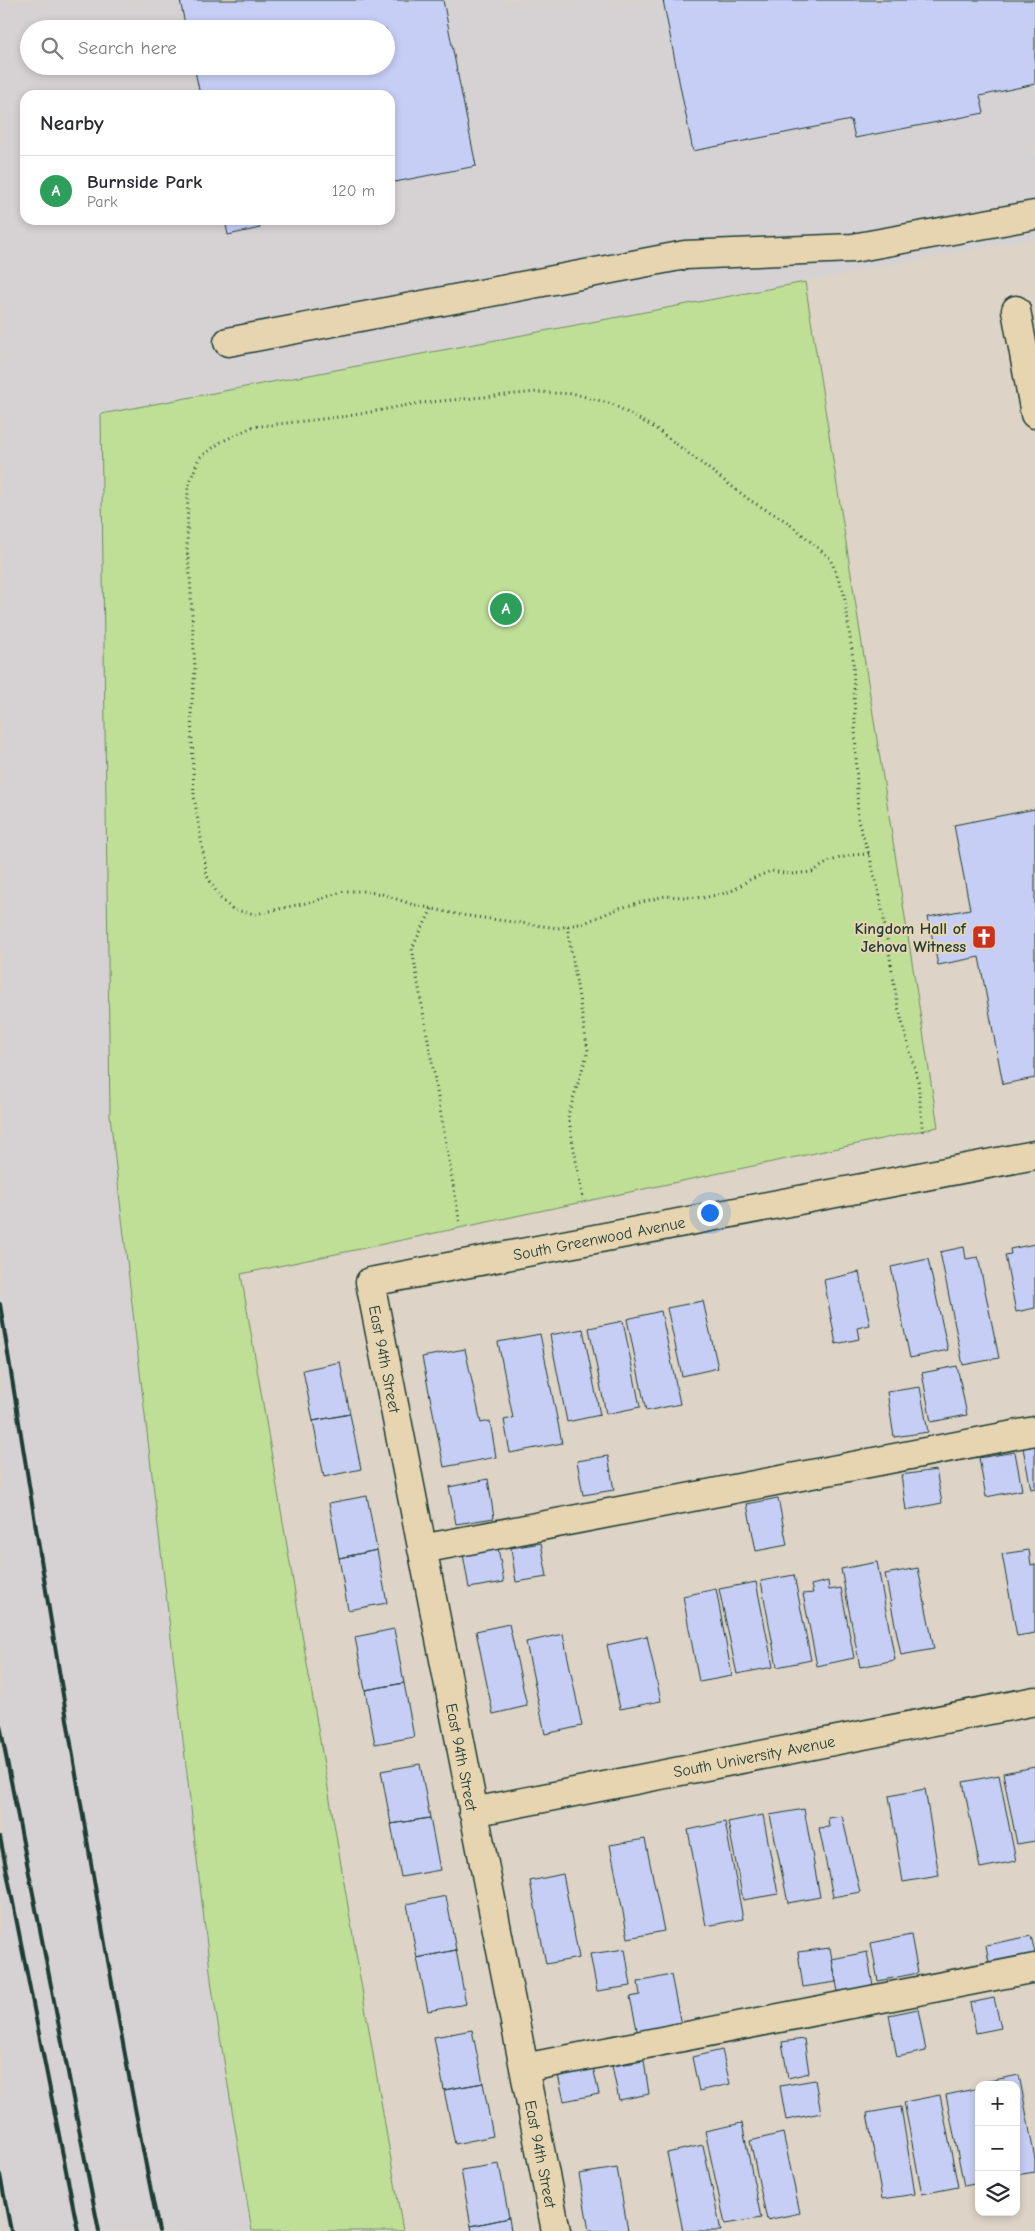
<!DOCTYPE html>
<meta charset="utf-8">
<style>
:root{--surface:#fff;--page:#f2f2f3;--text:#2b2b33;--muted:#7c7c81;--line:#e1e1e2;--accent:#c8321e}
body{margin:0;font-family:"Comic Neue",sans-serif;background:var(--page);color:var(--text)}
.controls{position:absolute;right:15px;bottom:15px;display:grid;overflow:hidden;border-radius:10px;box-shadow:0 2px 8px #0003}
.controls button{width:45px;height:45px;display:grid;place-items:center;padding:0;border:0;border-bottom:1px solid var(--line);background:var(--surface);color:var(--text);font:25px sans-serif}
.you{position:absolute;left:709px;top:1212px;width:18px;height:18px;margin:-12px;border:4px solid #fff;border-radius:50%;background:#1a73e8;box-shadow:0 0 0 8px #1a73e833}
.badge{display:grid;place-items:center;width:32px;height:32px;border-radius:50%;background:var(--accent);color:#fff;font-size:16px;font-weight:700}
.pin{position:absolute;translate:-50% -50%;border:2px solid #fff;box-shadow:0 1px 5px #0006}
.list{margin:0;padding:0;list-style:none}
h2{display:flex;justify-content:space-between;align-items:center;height:65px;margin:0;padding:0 20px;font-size:21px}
h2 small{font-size:16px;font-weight:400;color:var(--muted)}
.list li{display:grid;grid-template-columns:32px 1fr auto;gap:15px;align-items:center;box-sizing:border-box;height:70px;padding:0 20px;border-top:1px solid var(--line)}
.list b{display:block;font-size:19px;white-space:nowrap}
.list p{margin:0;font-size:16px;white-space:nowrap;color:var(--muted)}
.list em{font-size:16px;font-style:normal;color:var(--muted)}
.icon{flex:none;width:28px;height:28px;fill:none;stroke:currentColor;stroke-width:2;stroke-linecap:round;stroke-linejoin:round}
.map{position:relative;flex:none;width:1035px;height:2231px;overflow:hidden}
.search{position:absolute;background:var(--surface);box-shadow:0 2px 8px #0003;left:20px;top:20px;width:375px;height:55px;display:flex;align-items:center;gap:12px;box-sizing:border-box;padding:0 18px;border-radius:28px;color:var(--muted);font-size:19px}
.panel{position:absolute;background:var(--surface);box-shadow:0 2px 8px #0003;left:20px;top:90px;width:375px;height:135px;border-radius:15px}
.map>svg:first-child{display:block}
</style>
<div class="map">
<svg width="1035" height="2231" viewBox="0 0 1035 2231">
<rect width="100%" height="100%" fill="#ddd3c6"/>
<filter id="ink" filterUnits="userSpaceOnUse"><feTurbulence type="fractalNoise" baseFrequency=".02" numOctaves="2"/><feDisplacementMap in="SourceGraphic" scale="10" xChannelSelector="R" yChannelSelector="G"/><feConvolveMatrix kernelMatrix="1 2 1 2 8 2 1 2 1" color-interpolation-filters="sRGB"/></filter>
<g filter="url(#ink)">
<!-- built -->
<path fill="#d6d2d4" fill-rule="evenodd" d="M0 0H1035V238L101 414 110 1116 212 1988 252 2231H0ZM29 29H386V66H29ZM25 95H390V220H25Z"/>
<!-- green -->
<path fill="#bfde96" stroke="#6f8e65" d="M805 282 938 1127 241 1274 403 2231H252L212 1988 110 1116 101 414Z"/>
<!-- building -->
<path fill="#c6cef6" stroke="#1f3d34" d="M180 0H443L476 166 390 183V95H200L194 66H386V29H186Z
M663 0H1035V84L980 96 984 113 855 138 851 120 693 151Z
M225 220H258L260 228 228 235Z
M1035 809V1078L1003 1084 979 957 938 965 928 917 970 909 954 825Z
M1035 1244V1308L1016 1312 1005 1255 1011 1254 1010 1249Z
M964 1247 966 1259 978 1257 999 1358 963 1365 940 1252Z
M928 1259 948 1350 910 1358 891 1267Z
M859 1272 870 1325 857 1328 859 1339 836 1344 824 1280Z
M703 1301 718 1368 682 1376 667 1308Z
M661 1311 680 1404 646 1411 627 1319Z
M623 1321 640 1407 606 1414 589 1328Z
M583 1329 600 1415 567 1422 550 1335Z
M540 1334 562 1443 510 1453 504 1420 513 1418 498 1342Z
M465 1349 481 1423 490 1421 496 1457 444 1467 422 1357Z
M340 1362 350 1414 313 1421 303 1370Z
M957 1366 967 1415 931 1422 922 1373Z
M920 1387 928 1432 894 1437 887 1392Z
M350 1414 361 1469 324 1477 313 1421Z
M1035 1446V1488L1031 1489 1023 1448Z
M1015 1452 1022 1490 986 1497 979 1458Z
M608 1456 614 1490 583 1495 577 1461Z
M936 1470 942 1503 906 1510 901 1475Z
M488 1479 494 1518 456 1524 449 1487Z
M367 1496 377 1550 339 1558 329 1503Z
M778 1498 787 1545 756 1551 747 1504Z
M541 1543 547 1577 516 1582 511 1548Z
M498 1548 504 1582 469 1588 463 1554Z
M377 1550 387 1603 348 1610 339 1558Z
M1029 1550 1031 1565 1035 1564V1633L1017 1636 1002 1554Z
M877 1562 895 1660 860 1667 841 1569Z
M918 1568 934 1649 901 1655 885 1574Z
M794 1575 811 1660 777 1667 761 1581Z
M828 1581 829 1590 841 1588 854 1658 817 1666 803 1594 813 1593 811 1585Z
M756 1582 773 1667 737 1674 719 1589Z
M716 1589 732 1676 699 1682 683 1596Z
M509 1624 527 1706 493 1714 476 1631Z
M394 1629 404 1683 365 1690 355 1637Z
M563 1634 582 1726 545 1734 526 1642Z
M647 1636 661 1701 620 1709 607 1645Z
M404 1683 414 1737 375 1744 365 1690Z
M420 1764 430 1818 391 1824 381 1771Z
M1035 1767V1841L1017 1844 1003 1773Z
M999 1775 1016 1861 980 1868 963 1782Z
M925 1789 939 1876 903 1882 889 1796Z
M804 1809 820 1897 788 1903 770 1815Z
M763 1815 778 1894 743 1900 728 1822Z
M842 1816 860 1892 833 1897 819 1828 829 1827 828 1818Z
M430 1818 440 1870 401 1877 391 1824Z
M725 1822 743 1919 706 1926 688 1830Z
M645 1839 664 1931 628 1938 610 1845Z
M563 1874 579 1958 546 1964 530 1881Z
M446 1896 456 1950 417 1958 407 1904Z
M911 1935 918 1973 878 1981 871 1943Z
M1031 1936 1035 1953 989 1963 986 1945Z
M830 1948 836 1982 803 1987 798 1952Z
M625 1949 631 1986 597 1991 590 1954Z
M456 1950 466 2004 428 2011 417 1958Z
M867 1952 873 1986 838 1992 832 1959Z
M671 1975 681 2025 638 2034 630 1997 640 1995 638 1982Z
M994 1998 1001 2028 976 2033 970 2003Z
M918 2009 926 2051 897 2057 889 2015Z
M472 2030 483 2083 444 2090 434 2037Z
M804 2039 809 2073 788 2078 782 2042Z
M722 2050 730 2084 699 2091 692 2057Z
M644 2061 649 2094 619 2100 612 2066Z
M593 2067 599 2094 564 2101 558 2075Z
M1019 2075 1035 2159V2172L1016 2175V2085H985L984 2082Z
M815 2080 821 2113 786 2120 780 2086Z
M483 2083 493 2136 455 2144 444 2090Z
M979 2088V2183L964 2186 946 2095Z
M940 2095 958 2187 922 2194 904 2102Z
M901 2107 915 2194 882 2199 867 2113Z
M742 2123 761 2218 725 2224 705 2131Z
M783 2133 800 2213 767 2220 750 2141Z
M703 2145 721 2231H683L667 2153Z
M499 2164 509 2218 471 2226 461 2170Z
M617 2168 628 2231H589L579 2174Z
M509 2218 511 2231H472L471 2226Z"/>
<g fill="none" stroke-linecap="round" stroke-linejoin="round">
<defs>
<path id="minor" d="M1016 310 1035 414
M228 342 685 255 853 248 1035 215
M422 1549 1035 1431
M473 1812 1035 1701
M524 2068 1035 1968
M556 2231 370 1282 1035 1155"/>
</defs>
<!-- minor casing -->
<use href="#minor" stroke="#1f3d34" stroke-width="31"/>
<!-- path -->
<path stroke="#1f3d34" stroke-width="3" stroke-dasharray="1 4" stroke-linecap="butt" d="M869 854 851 855 830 861 812 872 791 874 771 871 749 880 730 892 703 898 665 896 620 908 584 923 558 928 461 915 411 904 382 894 362 891H344L315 901 256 914 233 910 220 898 207 876 194 796 191 712 195 670 190 576 187 548 188 487 199 458 221 442 252 427 348 416 420 403 537 392 575 394 612 404 655 428 751 501 786 521 830 558 844 593 853 659 858 821 869 854 880 897 898 1007 918 1081 923 1134
M432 909 412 948 460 1224
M567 926 588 1051 568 1115 583 1200"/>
<!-- minor -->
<use href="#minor" stroke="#e7d5b2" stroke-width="28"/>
<!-- rail -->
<path stroke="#1f3d34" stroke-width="4" d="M0 1304C50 1613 97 1924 159 2231
M0 1725 99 2231
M0 1837 78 2231
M0 2175 11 2231"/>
</g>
</g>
<!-- icons -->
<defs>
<symbol id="church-square" viewBox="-11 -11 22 22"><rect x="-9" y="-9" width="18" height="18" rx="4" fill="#c8321e" stroke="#e7d5b2"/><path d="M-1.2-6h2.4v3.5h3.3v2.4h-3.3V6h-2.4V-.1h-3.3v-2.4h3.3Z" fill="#fff"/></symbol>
</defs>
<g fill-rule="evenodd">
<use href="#church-square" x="970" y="923" width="28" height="28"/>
</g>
<g text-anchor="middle" stroke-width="4" stroke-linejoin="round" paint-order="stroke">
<!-- poi labels -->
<g font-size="16" font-weight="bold" fill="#1f3d34" stroke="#e7d5b2" text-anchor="end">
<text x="966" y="934">Kingdom Hall of<tspan x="966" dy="18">Jehova Witness</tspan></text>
</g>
<!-- street labels -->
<g font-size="16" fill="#1f3d34" stroke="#e7d5b2">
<text transform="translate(599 1238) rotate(-11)" y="6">South Greenwood Avenue</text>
<text transform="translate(385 1359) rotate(79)" y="6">East 94th Street</text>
<text transform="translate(754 1756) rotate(-11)" y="6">South University Avenue</text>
<text transform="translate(462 1757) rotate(79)" y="6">East 94th Street</text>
<text transform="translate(541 2154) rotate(79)" y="6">East 94th Street</text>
</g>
</g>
</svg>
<div class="controls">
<button>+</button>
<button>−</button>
<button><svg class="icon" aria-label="layers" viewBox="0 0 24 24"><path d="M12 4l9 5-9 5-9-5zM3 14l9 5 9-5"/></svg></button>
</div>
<div class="you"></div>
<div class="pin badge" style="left:506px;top:609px;background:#2e9e5b">A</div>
<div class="search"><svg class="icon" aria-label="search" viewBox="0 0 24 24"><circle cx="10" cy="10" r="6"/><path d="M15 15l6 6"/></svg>Search here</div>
<section class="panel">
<h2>Nearby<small></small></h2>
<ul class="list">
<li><span class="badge" style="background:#2e9e5b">A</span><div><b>Burnside Park</b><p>Park</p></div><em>120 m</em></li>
</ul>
</section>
</div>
